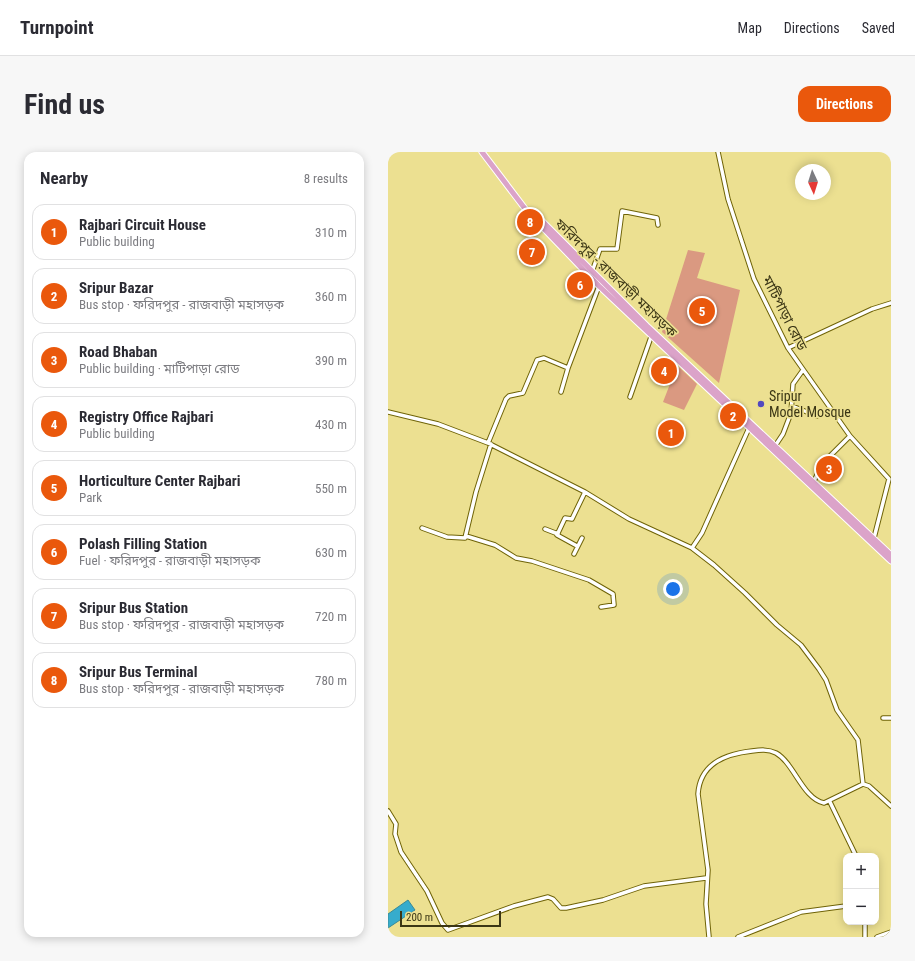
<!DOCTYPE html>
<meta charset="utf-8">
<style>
:root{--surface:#fff;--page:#f7f7f7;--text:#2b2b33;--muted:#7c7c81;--line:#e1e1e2;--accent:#ea580c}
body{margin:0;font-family:"Roboto Condensed","Noto Sans Bengali",sans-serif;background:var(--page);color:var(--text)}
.controls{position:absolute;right:12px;bottom:12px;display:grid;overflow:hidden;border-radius:8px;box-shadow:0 2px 10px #0003}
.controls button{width:36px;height:36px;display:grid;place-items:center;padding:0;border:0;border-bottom:1px solid var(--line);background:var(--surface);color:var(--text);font:20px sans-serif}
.compass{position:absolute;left:407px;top:12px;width:36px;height:36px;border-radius:50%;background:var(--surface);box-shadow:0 2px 10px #0003;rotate:176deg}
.scale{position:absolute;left:12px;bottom:10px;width:101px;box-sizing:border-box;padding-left:4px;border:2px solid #3b3615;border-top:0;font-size:11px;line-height:14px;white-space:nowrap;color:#3b3615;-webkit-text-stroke:3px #ece091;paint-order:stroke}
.you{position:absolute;left:285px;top:437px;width:14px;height:14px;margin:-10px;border:3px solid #fff;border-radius:50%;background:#1a73e8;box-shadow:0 0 0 6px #1a73e833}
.badge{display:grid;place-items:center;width:26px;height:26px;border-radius:50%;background:var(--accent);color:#fff;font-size:13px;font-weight:700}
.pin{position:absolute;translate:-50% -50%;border:2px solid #fff;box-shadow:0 1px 4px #0006}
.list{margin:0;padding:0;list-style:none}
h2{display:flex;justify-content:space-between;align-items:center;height:52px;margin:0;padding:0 16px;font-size:17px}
h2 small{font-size:13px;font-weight:400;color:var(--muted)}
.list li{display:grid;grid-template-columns:26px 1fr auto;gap:12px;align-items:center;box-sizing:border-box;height:56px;margin:0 8px 8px;padding:0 8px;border:1px solid var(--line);border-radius:12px}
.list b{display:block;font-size:15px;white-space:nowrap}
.list p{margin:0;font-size:13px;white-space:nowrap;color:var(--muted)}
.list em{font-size:13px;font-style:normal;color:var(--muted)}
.map{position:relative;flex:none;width:503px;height:785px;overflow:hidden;border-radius:12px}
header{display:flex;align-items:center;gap:24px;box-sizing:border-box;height:56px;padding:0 20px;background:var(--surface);border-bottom:1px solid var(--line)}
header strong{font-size:19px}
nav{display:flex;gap:22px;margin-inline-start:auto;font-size:14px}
.intro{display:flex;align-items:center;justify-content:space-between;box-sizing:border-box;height:96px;padding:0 24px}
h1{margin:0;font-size:28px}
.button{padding:10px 18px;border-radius:12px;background:var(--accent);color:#fff;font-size:14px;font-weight:700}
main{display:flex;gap:24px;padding:0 24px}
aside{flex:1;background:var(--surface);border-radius:12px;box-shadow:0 2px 10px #0003}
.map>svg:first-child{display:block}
</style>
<header>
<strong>Turnpoint</strong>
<nav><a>Map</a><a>Directions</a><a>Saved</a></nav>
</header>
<div class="intro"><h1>Find us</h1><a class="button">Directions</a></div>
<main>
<aside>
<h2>Nearby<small>8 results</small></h2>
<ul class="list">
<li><span class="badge">1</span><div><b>Rajbari Circuit House</b><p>Public building</p></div><em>310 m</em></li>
<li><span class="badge">2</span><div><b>Sripur Bazar</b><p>Bus stop · ফরিদপুর - রাজবাড়ী মহাসড়ক</p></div><em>360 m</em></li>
<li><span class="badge">3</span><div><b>Road Bhaban</b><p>Public building · মাটিপাড়া রোড</p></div><em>390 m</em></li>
<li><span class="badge">4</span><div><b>Registry Office Rajbari</b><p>Public building</p></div><em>430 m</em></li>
<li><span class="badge">5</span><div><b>Horticulture Center Rajbari</b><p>Park</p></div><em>550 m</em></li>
<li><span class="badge">6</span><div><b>Polash Filling Station</b><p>Fuel · ফরিদপুর - রাজবাড়ী মহাসড়ক</p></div><em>630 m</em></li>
<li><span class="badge">7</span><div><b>Sripur Bus Station</b><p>Bus stop · ফরিদপুর - রাজবাড়ী মহাসড়ক</p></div><em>720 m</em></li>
<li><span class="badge">8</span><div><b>Sripur Bus Terminal</b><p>Bus stop · ফরিদপুর - রাজবাড়ী মহাসড়ক</p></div><em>780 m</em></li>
</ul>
</aside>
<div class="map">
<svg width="503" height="785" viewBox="0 0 503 785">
<rect width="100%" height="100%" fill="#ece091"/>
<!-- green -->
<path fill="#da9981" d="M300 98 317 101 309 126 352 138 331 231 274 180Z
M291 215 309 232 296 258 275 250 282 232Z"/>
<!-- water -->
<path fill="#36accd" stroke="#388996" d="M20 748 27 758 0 776V762Z"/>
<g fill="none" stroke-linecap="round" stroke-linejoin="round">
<defs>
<path id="street" d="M330 0 340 47 366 127 400 196 462 284 435 311 425 331
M204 120 212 97H229L234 59 269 66 270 73
M400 196 484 157 503 151
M173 240 180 216
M242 245 263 185
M404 254 429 264
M0 260 50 272 100 291 197 340 241 367 304 396 326 413 357 441 389 473 413 493 431 517 438 528 449 558 470 588 475 632
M462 284 501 327 486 386
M100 291 118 247 121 244 135 241 149 208 156 206 180 216 211 134 215 131
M387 294 395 282 403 261 405 232 415 218
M34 376 59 385 77 386 88 340 103 292
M157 377 170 382
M78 384 107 393 128 406 144 409 201 428 225 442 226 453 213 455
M189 394 169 383 177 366 184 367 197 340
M304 396 314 381 361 276
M186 402 194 386
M495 566H503
M475 632 481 634 503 654
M442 650 468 704
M0 659 8 672 7 682 13 700 39 739 54 771 60 778 126 754 160 745 165 747 173 756H178L215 748 256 734 318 726
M321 785 318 752 320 718 310 642C312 612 336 602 364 599 372 598 380 597 388 601 406 611 415 647 436 651L475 632
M350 785 413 760 458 754
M477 785V770
M489 785 503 780"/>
<path id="primary" d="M94 0 138 58 211 134 503 409
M154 69 259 174 503 403"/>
</defs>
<!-- street casing -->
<use href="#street" stroke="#6f6307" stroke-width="5.5"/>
<!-- primary casing -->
<use href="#primary" stroke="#fff" stroke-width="7"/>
<!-- street -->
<use href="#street" stroke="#fff" stroke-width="3.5"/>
<!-- primary -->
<use href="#primary" stroke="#dba3c9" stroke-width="5"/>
</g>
<!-- markers -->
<circle fill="#5148bf" stroke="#ece091" stroke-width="1.5" cx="373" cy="252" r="4"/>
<g text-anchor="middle" stroke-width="3.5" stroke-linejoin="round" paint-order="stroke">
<!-- street labels -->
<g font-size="14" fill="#3b3615" stroke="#ece091">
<text transform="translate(228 126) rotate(44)" y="5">ফরিদপুর - রাজবাড়ী মহাসড়ক</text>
<text transform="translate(397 161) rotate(63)" y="5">মাটিপাড়া রোড</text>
</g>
<!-- poi labels -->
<g font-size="14" fill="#3b3615" stroke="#ece091" text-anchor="start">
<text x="381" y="249">Sripur<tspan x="381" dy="16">Model Mosque</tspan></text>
</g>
</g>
</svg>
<div class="controls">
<button>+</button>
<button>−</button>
</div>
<svg class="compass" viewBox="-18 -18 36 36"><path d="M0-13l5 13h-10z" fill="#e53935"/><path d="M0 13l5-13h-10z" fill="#7c7c81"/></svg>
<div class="scale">200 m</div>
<div class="you"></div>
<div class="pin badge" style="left:283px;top:281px">1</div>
<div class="pin badge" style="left:345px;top:264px">2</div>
<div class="pin badge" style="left:441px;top:317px">3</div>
<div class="pin badge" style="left:276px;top:219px">4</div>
<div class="pin badge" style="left:314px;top:159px">5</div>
<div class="pin badge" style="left:192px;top:133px">6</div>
<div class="pin badge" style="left:144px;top:100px">7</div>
<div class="pin badge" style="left:142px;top:70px">8</div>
</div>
</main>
